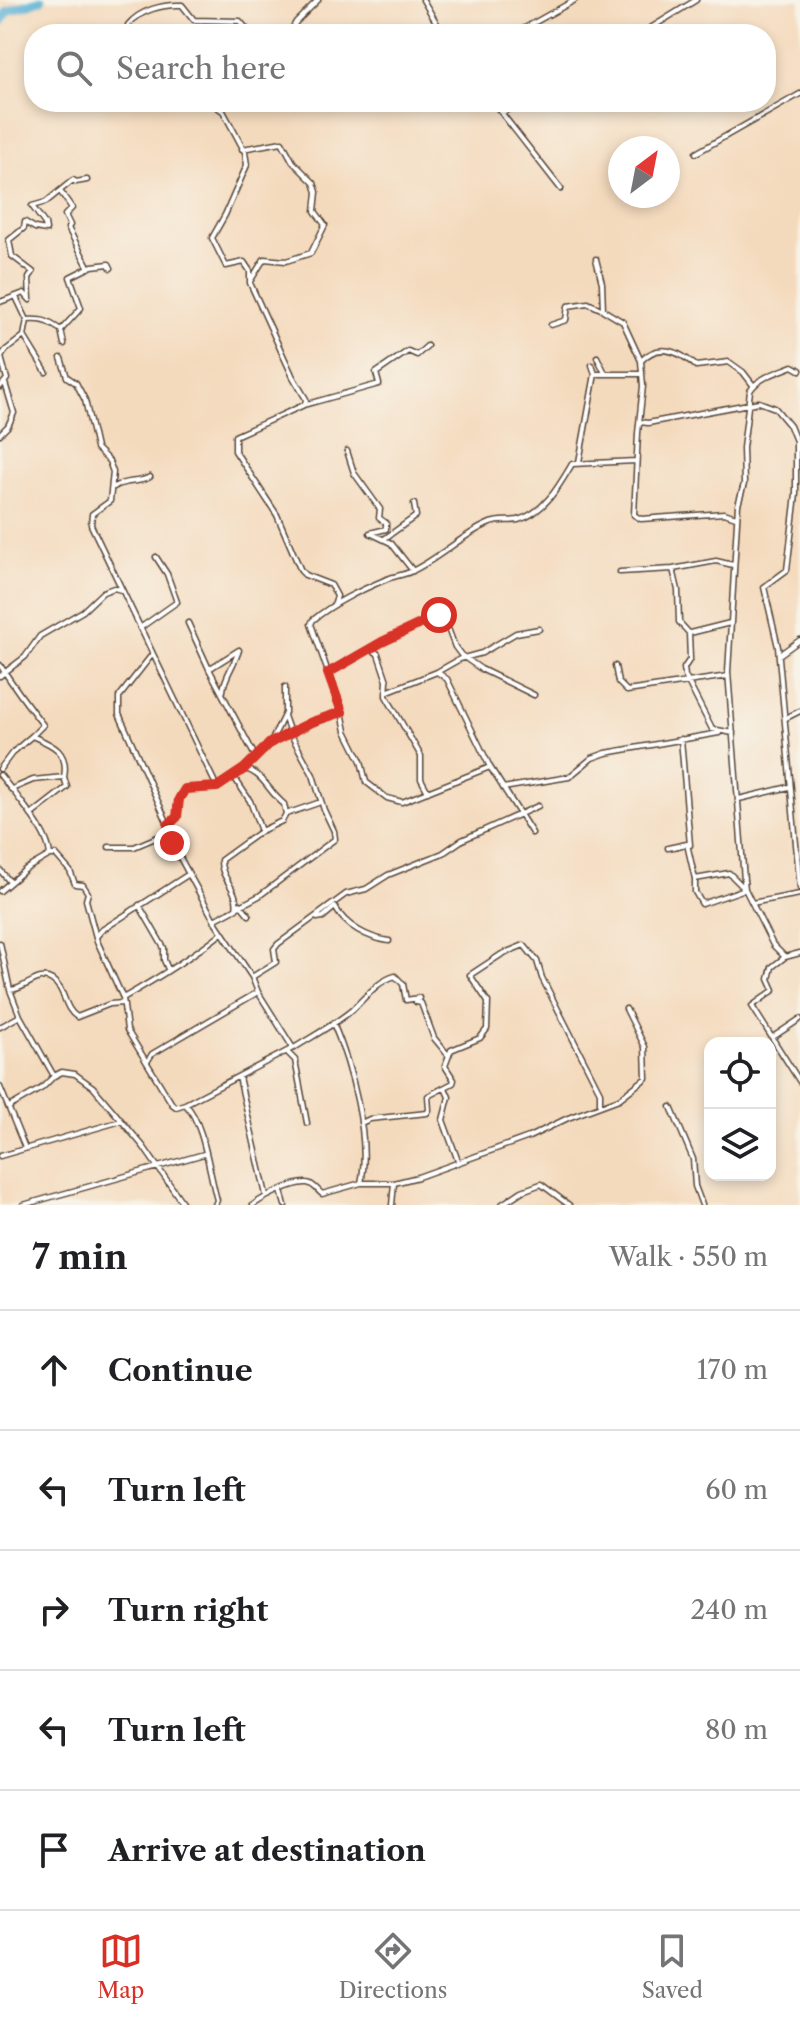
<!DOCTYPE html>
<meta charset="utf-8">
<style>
:root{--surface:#fff;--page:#f2f2f2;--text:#202124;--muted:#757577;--line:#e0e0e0;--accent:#d93025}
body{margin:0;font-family:"Libre Caslon Text",serif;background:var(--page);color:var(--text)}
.controls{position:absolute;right:24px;bottom:24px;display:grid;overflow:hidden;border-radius:16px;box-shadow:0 4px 12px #0003}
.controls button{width:72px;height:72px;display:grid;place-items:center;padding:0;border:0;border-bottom:2px solid var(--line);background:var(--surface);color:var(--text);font:40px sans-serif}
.compass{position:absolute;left:608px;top:136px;width:72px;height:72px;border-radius:50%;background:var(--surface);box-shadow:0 4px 12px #0003;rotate:32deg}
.stop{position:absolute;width:24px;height:24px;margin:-18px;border:6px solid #d93025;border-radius:50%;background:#fff}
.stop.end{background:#d93025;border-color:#fff;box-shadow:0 2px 8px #0008}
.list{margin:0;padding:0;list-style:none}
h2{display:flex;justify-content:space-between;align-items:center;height:104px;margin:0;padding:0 32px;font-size:34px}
h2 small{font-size:26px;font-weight:400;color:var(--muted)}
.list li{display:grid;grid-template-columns:52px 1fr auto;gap:24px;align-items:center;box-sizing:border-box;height:120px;padding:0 32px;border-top:2px solid var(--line)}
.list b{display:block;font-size:30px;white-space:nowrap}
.list em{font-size:26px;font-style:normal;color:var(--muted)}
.icon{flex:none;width:44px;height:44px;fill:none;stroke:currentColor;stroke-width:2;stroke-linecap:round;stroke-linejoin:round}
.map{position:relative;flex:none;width:800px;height:1205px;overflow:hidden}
.search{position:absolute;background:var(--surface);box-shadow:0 4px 12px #0003;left:24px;right:24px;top:24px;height:88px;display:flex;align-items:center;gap:20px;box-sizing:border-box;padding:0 28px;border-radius:32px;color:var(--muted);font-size:30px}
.sheet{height:704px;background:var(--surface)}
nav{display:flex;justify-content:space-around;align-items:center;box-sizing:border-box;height:112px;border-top:2px solid var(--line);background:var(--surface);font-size:22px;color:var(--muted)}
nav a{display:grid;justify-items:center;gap:4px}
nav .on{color:var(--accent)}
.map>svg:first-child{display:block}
</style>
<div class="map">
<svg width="800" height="1205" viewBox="0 0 800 1205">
<rect width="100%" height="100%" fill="#f7f3e8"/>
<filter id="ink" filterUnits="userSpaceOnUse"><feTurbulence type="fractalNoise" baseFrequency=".0125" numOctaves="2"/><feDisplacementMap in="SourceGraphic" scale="16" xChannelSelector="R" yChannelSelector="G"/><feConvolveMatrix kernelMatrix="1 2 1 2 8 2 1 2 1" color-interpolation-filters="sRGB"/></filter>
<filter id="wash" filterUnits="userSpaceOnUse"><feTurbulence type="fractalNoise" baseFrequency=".006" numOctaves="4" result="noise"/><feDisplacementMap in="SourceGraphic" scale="32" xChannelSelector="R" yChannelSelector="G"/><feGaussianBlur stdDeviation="1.8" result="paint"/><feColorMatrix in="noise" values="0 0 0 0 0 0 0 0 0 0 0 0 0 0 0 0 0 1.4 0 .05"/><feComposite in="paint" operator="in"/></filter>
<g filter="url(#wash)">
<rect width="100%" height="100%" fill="#f4dabd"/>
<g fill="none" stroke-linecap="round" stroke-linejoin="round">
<!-- river -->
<path stroke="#58b1d6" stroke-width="9" d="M0 23 8 11 41 0"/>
</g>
</g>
<g filter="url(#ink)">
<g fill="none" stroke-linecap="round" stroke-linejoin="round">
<defs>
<path id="minor" d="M423 0 443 34
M130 33 128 25C140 10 163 4 182 5L194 20 240 21 251 34
M289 34 296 22 318 0
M514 34 575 0
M641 34 696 0
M209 102 223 111 245 152 247 165 225 215 212 238 226 266 244 262 250 271V283L293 377 306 399 305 404
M493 102 561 189
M502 113 520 102
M242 149 282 142 293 162 314 183 317 192 315 211 325 225 311 253 286 261 264 259 251 280
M696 153 800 94
M60 191 72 208 65 215 70 225 68 228 89 268
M596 259 602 283 603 310 623 322 641 361 643 386 638 433 634 515 641 519 724 513 736 517
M16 297 27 320 24 336 46 372
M0 302 24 293 30 300 29 278 33 272 12 256 9 240 24 228 25 222 35 228 46 230 45 224 32 206 46 202 73 180 76 182 87 180
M27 320C44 319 47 321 61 330L64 344
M551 325 566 320 568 306 588 303 601 309
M61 330 81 308 70 277 92 266 109 264 111 268
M597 357 605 373
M61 358 67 377 76 383 85 400 96 448 109 461 113 472 110 501 92 514 91 525 217 787 185 789 179 799 177 817 168 825 172 843 214 920 252 977 258 992 293 1048 185 1104C204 1122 209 1173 217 1200L215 1205
M642 360C659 342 680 352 696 366L729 362 743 372 753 385
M595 374H642
M0 387 7 379 1 357 6 350 24 336
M640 422 648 423 759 402 775 408 790 426 796 441V494L787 570 764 587 778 647 800 888
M0 434 8 426 14 413 5 383
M347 451 354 473 380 509 379 518 386 523V529L370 533 391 543 413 571
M579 462 595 374 592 365
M114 487C126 479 138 484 150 477
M384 539 416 516 414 504
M673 569 678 590 679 622 689 633 690 659 684 668 685 676 712 729 733 733
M620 572 673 569 716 561 733 565
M335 603 337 596 331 585 305 575 301 571 277 515 235 451V436L304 405 379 384 376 373 408 351 417 355 427 346
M188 623 209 669 255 756
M140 628 177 602 167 574 156 557
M690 633 730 623
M372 649 378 654 387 681 386 696 421 756V779L428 792
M779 655 800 640
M151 656 119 697V714L168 824
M0 665C13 685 28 706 43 725L32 736C53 745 69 751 64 777L33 780 12 789C25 808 48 832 50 855L26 869 0 891
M615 666 618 682 627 691 728 676
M209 669 239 650C235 664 224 677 223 691
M437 672 447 679 490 767 532 833
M328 673 382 642 439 615 444 618 455 647 461 655 481 669 534 695
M0 676 25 657 40 636 83 611 103 592 114 588 121 590
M386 692 437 672 460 659 482 653 516 633 539 629
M342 712 346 731 361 761 366 782 387 798 402 802 490 767
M786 718 800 711
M681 739 690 845
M271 742 285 713V687
M0 769 12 753 33 735
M0 775 11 789
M234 777 250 801 261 831
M217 787 244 769 270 743 312 722 342 712 311 624 313 620C335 602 361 590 387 579 395 576 403 575 410 572 439 559 460 536 488 524 498 519 508 522 518 520 544 513 559 486 572 464L636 461
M503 788 569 777 592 758 606 753 719 733
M739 799 789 787
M286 814 318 803
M31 815 67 787 64 777
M109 847H134L167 833
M668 848 687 844 695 879 729 873 745 889 702 904 695 892V879
M50 855H56L70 871 75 884 83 885 88 893 86 900 97 941 123 998 127 1030 172 1104 176 1107 185 1104
M0 870 10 882
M752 903 800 894
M240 904 249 915
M139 905 164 948V960L168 969
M236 909C240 890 220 879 221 860L261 831 282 821 286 814 284 804C269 793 263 772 244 769
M317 918 323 917 335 907C345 926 368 938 389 941
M214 920 259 896 335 839 334 831 324 810 313 775 290 733 284 716
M96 937 102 930 189 874
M0 943 10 990 20 1016 54 1076
M800 953 785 957 772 967 769 979 774 990 752 1006 800 1082
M785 957 773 945 745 889 744 880 728 672 738 505 744 484 743 448 750 391C758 377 779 372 793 366L800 370
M252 977 276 962 274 949 278 944 346 894 366 889 388 875 443 853 462 840 538 806
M10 990C25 990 38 971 52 980 66 989 63 1008 77 1017L110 1004 123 1003
M123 998C158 978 190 958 222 933
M333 1023C351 1065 371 1138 361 1183
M0 1027 20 1016
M773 1037 800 1019
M294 1048C313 1036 334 1025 352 1010 366 997 376 982 395 976L403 984 406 1000 419 998 416 1002 421 1003 434 1038 448 1055
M287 1052 295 1060 307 1123
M147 1062 152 1054 258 992
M239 1077 266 1195
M0 1087 25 1148
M445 1088 449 1097 443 1120 458 1161
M9 1107 42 1088 54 1076 62 1072 75 1074 93 1087 143 1146 184 1205
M671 1107 693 1159 695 1186 702 1205
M361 1123 370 1119 427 1113 429 1110 428 1096 453 1083 454 1080 445 1066 451 1050 480 1038 487 1029 488 1002 470 975 502 954 524 945 537 961 542 978 600 1092V1106
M0 1156 121 1121
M281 1191 285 1205
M23 1205 204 1154
M253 1205C264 1197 293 1182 307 1183 313 1183 318 1191 322 1194L361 1183H394L418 1177 529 1137 568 1118 619 1099 646 1078 645 1047 626 1009
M392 1205 394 1183
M501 1205 522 1191 541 1184 569 1205"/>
</defs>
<!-- minor casing -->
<use href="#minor" stroke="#574436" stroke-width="7"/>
<!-- minor -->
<use href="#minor" stroke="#fff" stroke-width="4"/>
</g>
</g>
<g fill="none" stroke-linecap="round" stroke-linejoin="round" filter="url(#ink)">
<!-- route -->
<path stroke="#d93025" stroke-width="10" d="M172 843 168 825 177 817 179 799 185 789 217 787 244 769 270 743 312 722 342 712 328 673 382 642 439 615"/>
</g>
</svg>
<div class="controls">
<button><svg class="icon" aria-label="locate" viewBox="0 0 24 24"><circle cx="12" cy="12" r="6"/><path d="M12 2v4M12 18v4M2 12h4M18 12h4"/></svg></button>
<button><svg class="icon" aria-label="layers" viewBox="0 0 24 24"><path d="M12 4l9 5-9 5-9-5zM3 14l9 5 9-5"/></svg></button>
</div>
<svg class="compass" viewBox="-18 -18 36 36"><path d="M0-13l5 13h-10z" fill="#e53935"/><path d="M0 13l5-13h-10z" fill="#757577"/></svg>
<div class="stop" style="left:439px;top:615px"></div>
<div class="stop end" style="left:172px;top:843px"></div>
<div class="search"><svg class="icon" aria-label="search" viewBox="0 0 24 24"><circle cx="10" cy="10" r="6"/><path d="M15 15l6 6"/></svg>Search here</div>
</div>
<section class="sheet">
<h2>7 min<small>Walk · 550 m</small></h2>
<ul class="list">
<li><svg class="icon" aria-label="ahead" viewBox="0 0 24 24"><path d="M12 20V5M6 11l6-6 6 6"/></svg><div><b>Continue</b></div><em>170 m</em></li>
<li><svg class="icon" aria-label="left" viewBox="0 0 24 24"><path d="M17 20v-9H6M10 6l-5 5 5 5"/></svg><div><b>Turn left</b></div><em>60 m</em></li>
<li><svg class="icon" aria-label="right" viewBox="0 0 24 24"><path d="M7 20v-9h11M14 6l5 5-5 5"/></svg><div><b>Turn right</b></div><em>240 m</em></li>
<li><svg class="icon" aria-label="left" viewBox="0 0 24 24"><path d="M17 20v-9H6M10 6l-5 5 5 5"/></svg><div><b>Turn left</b></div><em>80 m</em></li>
<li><svg class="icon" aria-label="arrive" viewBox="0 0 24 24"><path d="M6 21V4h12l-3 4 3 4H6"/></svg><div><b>Arrive at destination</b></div></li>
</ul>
</section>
<nav>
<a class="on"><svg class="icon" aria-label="map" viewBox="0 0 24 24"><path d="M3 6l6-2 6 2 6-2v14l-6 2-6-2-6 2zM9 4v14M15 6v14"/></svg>Map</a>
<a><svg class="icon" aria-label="directions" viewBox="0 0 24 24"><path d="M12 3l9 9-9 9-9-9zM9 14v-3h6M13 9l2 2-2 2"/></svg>Directions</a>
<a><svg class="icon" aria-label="saved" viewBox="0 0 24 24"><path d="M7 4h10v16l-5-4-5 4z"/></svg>Saved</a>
</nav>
